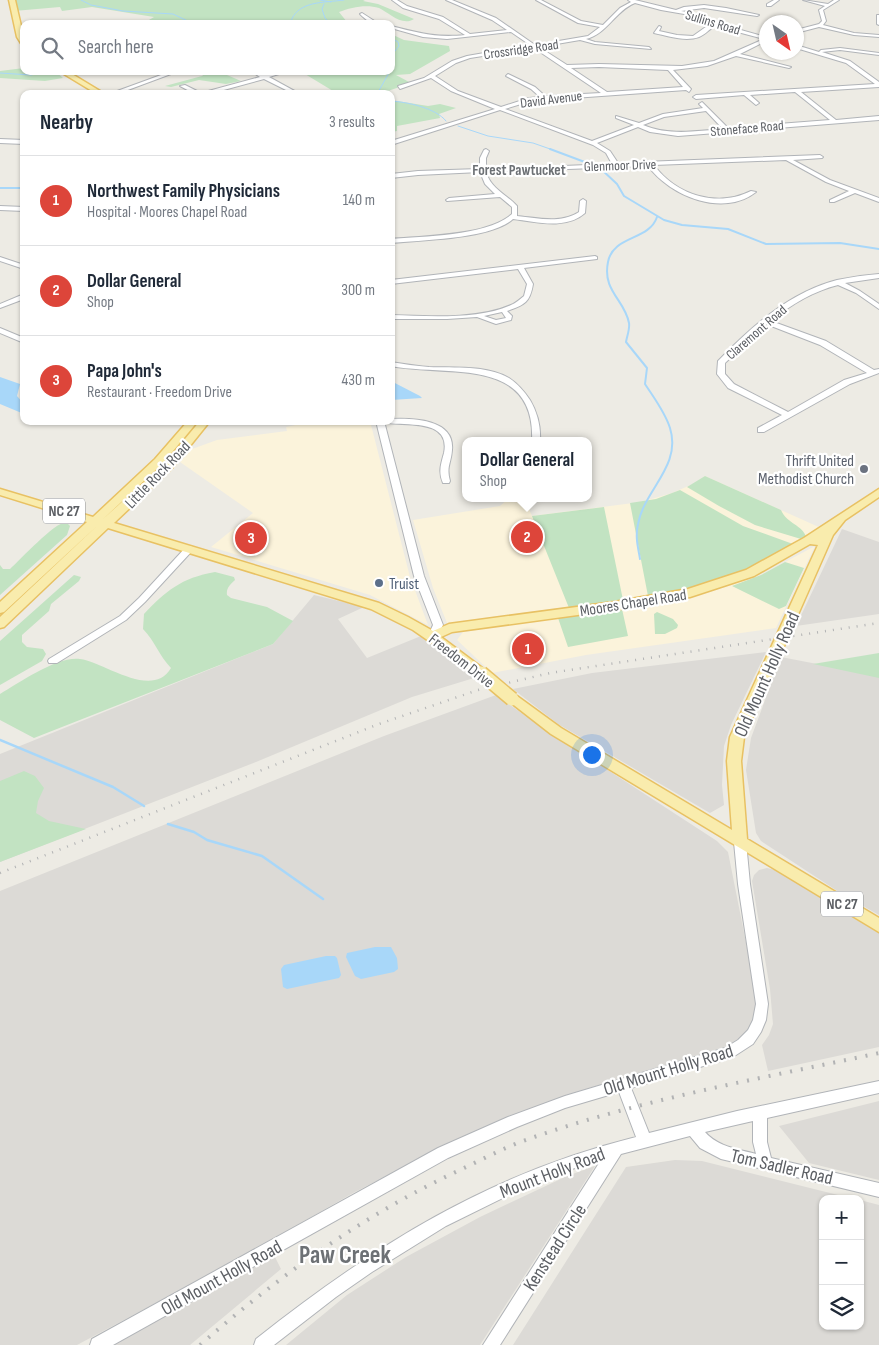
<!DOCTYPE html>
<meta charset="utf-8">
<style>
:root{--surface:#fff;--page:#f6f6f7;--text:#1f2937;--muted:#747a83;--line:#e0e1e3;--accent:#dd453a}
body{margin:0;font-family:"Sofia Sans Condensed",sans-serif;background:var(--page);color:var(--text)}
.controls{position:absolute;right:15px;bottom:15px;display:grid;overflow:hidden;border-radius:10px;box-shadow:0 1px 4px #0004}
.controls button{width:45px;height:45px;display:grid;place-items:center;padding:0;border:0;border-bottom:1px solid var(--line);background:var(--surface);color:var(--text);font:25px sans-serif}
.compass{position:absolute;left:759px;top:15px;width:45px;height:45px;border-radius:50%;background:var(--surface);box-shadow:0 1px 4px #0004;rotate:146deg}
.you{position:absolute;left:591px;top:754px;width:18px;height:18px;margin:-12px;border:4px solid #fff;border-radius:50%;background:#1a73e8;box-shadow:0 0 0 8px #1a73e833}
.badge{display:grid;place-items:center;width:32px;height:32px;border-radius:50%;background:var(--accent);color:#fff;font-size:16px;font-weight:700}
.pin{position:absolute;translate:-50% -50%;border:2px solid #fff;box-shadow:0 1px 5px #0006}
.popup{position:absolute;left:462px;top:437px;width:130px;height:65px;box-sizing:border-box;display:grid;place-content:center;border-radius:10px;background:var(--surface);filter:drop-shadow(0 1px 4px #0005);font-size:16px;white-space:nowrap;color:var(--muted)}
.popup b{font-size:19px;color:var(--text)}
.popup::after{content:'';position:absolute;left:50%;top:100%;margin-left:-10px;border:10px solid transparent;border-top-color:var(--surface)}
.list{margin:0;padding:0;list-style:none}
h2{display:flex;justify-content:space-between;align-items:center;height:65px;margin:0;padding:0 20px;font-size:21px}
h2 small{font-size:16px;font-weight:400;color:var(--muted)}
.list li{display:grid;grid-template-columns:32px 1fr auto;gap:15px;align-items:center;box-sizing:border-box;height:90px;padding:0 20px;border-top:1px solid var(--line)}
.list b{display:block;font-size:19px;white-space:nowrap}
.list p{margin:0;font-size:16px;white-space:nowrap;color:var(--muted)}
.list em{font-size:16px;font-style:normal;color:var(--muted)}
.icon{flex:none;width:28px;height:28px;fill:none;stroke:currentColor;stroke-width:2;stroke-linecap:round;stroke-linejoin:round}
.map{position:relative;flex:none;width:879px;height:1345px;overflow:hidden}
.search{position:absolute;background:var(--surface);box-shadow:0 1px 4px #0004;left:20px;top:20px;width:375px;height:55px;display:flex;align-items:center;gap:12px;box-sizing:border-box;padding:0 18px;border-radius:10px;color:var(--muted);font-size:19px}
.panel{position:absolute;background:var(--surface);box-shadow:0 1px 4px #0004;left:20px;top:90px;width:375px;height:335px;border-radius:10px}
.map>svg:first-child{display:block}
</style>
<div class="map">
<svg width="879" height="1345" viewBox="0 0 879 1345">
<rect width="100%" height="100%" fill="#edebe4"/>
<!-- commercial -->
<path fill="#fbf3db" d="M315 421H370L410 577 428 625 370 595 211 547 253 513 180 462 192 449 217 440 287 431 286 427Z
M705 476 821 528 775 555 648 596 447 623 433 588 413 520 500 506 509 498H524L532 516 641 502 672 493 693 484Z
M815 546 776 628 586 655 492 673 457 640 463 632 694 597 761 575Z"/>
<!-- industrial -->
<path fill="#dcdad6" d="M842 529 879 542V614L796 626Z
M314 595 364 607 338 619 367 658 421 636 474 678 412 697 256 762 0 862V754L273 644Z
M766 652 731 725 724 746 722 785 724 805 710 813 558 724 513 689 592 673Z
M781 657 879 676V915L842 894 761 841 756 833 746 770 751 738Z
M496 695 537 724 717 841 728 852 758 1003 753 1022 743 1036 727 1046 583 1090 511 1116 460 1138 353 1193 242 1257 77 1345H0V891L384 736Z
M767 868 775 870 879 933V1047L768 1071 762 1045 769 1035 773 1024 770 989 752 881 754 875 759 870Z
M879 1101V1180L809 1163 779 1126Z
M675 1160 702 1161 854 1199H823V1326H860V1200L879 1205V1345H513L626 1167Z
M595 1166 480 1345H286L347 1295 406 1257 480 1217 567 1176Z
M274 1255 281 1269 190 1345H111Z"/>
<!-- green -->
<path fill="#c2e3c2" d="M12 0H365L363 1 378 4 414 19C402 27 388 12 379 8 367 4 351 7 339 12L347 22 352 24H142L154 17 92 7 62 11 60 7 14 11Z
M391 34 404 40 449 46 450 51 410 74 396 75 411 83 385 92V94H338L300 71H391Z
M24 68V71H55L63 78 45 81 0 78V71Z
M208 71H224L227 75 241 81 226 84 199 80 171 87 165 86 202 76Z
M391 100 428 106 440 104 456 108 439 114 440 118 397 126V131L391 132V125L394 124 391 120Z
M705 476 781 510C787 524 803 525 806 537L801 539 755 525 719 506 687 487Z
M680 490 743 526 793 544 744 571 692 589 648 596 630 503 656 499Z
M604 507 623 600 569 608 532 516Z
M66 522 70 526 67 535 0 595V565L3 569H10C21 559 54 523 66 522Z
M785 562 804 568 786 606 779 609 732 586 761 575Z
M215 572 234 577 235 580C230 585 226 588 227 595L231 598 267 607 293 621 273 644 34 738 0 720V694C19 683 57 656 80 659 104 662 152 700 171 668 159 656 155 641 143 629L144 614C166 591 181 578 215 572Z
M74 575 81 577 79 581 51 604 49 611 22 635V642L27 647 43 649 46 654 42 661 0 685V641Z
M622 609 628 636 568 647 558 618Z
M657 612 673 619 678 625 677 628 665 634H655L654 614Z
M879 653V678L813 664Z
M24 771 35 776 44 788 38 801 36 813 49 821 86 829 0 862V781Z"/>
<!-- water -->
<path fill="#a8d7f9" d="M0 377 20 384 17 396 24 404V414L0 404Z
M391 381 420 396 422 398 391 400Z
M375 947H391L397 958 398 969 394 972 361 979 355 976 346 957 347 953Z
M326 956H335L337 958 341 975 339 978 287 989 283 987 281 969 284 965Z"/>
<g fill="none" stroke-linecap="round" stroke-linejoin="round">
<!-- stream-far2 -->
<path stroke="#a8d7f9" stroke-width="1" d="M81 0 91 5 123 11 173 14 194 24
M320 0 331 2
M324 4 322 9 325 18 331 24
M290 24C296 0 324 3 344 0
M391 38 398 42 399 46 391 56
M0 73 31 75 48 71
M377 94 390 71
M391 101C407 102 436 108 446 121
M458 126 488 136 533 143 553 150"/>
<!-- stream-far1 -->
<path stroke="#a8d7f9" stroke-width="2" d="M550 149 590 164
M601 169 617 184 624 196 664 220 682 225 728 229 766 244 840 243 879 249
M0 188H24
M640 559C638 547 635 537 638 524 644 490 682 466 670 428 665 412 654 398 645 384L647 368 626 342C627 336 630 329 629 323 625 300 602 291 608 262 613 235 649 241 657 217"/>
<!-- stream -->
<path stroke="#a8d7f9" stroke-width="2.5" d="M0 740 113 787 144 806
M168 824 194 832 207 840 262 856 323 899"/>
<defs>
<path id="minor" d="M392 0H397L407 6 443 17 470 34 507 30 492 20 446 0H452L496 18 535 45 588 36 600 27 578 23 536 0H541L581 21 603 25 620 8 631 2 628 0H635L676 10 684 7 704 5 726 8 759 15 757 16 704 8 681 11 693 13 709 21 766 37V41L740 54 791 67 789 68 736 56 707 66 673 70 691 89 689 92 686 90 531 101 505 109 592 141 634 125 616 118V116L639 123 663 114 703 108 699 104 702 102 728 128 830 120 795 92 750 95 759 103 756 105 744 95 696 99 693 97 696 95 875 84 846 63 796 48V45L819 52 821 50 840 48 879 53V55L840 50 822 52 850 61 879 82V87L801 92 836 120 879 116V120L678 136 650 132 638 127 597 143 610 151 618 163 820 155 823 157 822 158 793 160 830 180 879 198V202L855 193 834 202H830V200L849 191 826 182 786 160 654 165C676 195 717 208 751 191L756 192C723 218 670 196 648 166L486 172C491 189 506 194 517 206V216C538 218 560 224 579 212L580 201 583 199 586 201 585 213C566 230 536 222 513 219 492 239 421 240 391 243V239C424 236 487 236 512 214V207L500 197 447 201 446 200 449 198 495 194 485 184 480 172 418 175 391 178V174L418 171 480 169V158L484 150 486 149 489 151 486 158V169L612 164 606 153 593 145 500 110 391 145V141L495 109 451 91 431 78 400 89 398 86 424 78 452 61 467 56 530 45 511 32 447 39 423 37 391 28V26C419 33 436 38 465 35L439 19 403 8ZM635 3 661 10 690 15 710 24 693 36 677 35 659 31 661 27 659 26 654 33C668 36 685 42 699 37 705 35 709 29 715 26L764 39 714 61 682 66 599 64 567 65 539 47 580 40 595 44 651 49 649 47 595 42 586 39C606 35 616 10 635 3ZM534 48 601 93 545 96 535 87 508 74 506 76 531 89 540 97 529 98 501 107 458 91 435 76 456 63 470 58ZM599 67 668 70 683 87 607 92 571 68ZM706 111 723 129C696 131 669 136 643 125L664 117Z
M774 0H779L771 6H767V4Z
M803 0 828 4 834 0H839L823 10 826 21 823 25 854 33 879 35V37L854 35 819 27 796 33V30L819 24 822 21 819 10 825 6Z
M362 13 379 24C371 24 366 20 360 14Z
M877 15H879V25L877 24Z
M172 71H179L117 94H109Z
M251 71H257L265 75 280 71H289L269 77 300 94H294L264 79 209 94H195L180 86 185 85 201 93 260 77Z
M0 139 24 140V144L0 143Z
M0 206 24 207V211L0 210Z
M595 256 597 257V259L524 268 533 284C530 302 525 305 507 311L512 316 511 320 496 324 477 317 447 319H391V315C427 316 478 320 511 305 516 303 520 299 524 296L527 284 518 269 391 284V280ZM502 312 506 318 496 320 484 316Z
M0 257 24 265V269L0 261Z
M879 274V278L845 283 860 291 879 304V309L856 293 838 285C814 291 790 305 771 321L826 341 874 370 879 369V373L850 384 764 432H758V428L782 415 728 388 717 374 718 361C751 327 790 292 837 280 851 277 865 275 879 274ZM766 324 820 345 867 373 844 380 788 412 734 384 725 374V363Z
M24 294V299L0 308V304Z
M0 328 24 338V343L0 333Z
M391 362C404 364 416 366 429 367 455 368 486 365 509 378 518 384 524 391 530 400 537 412 541 426 540 441H532C536 355 445 377 391 366Z
M391 419C413 418 455 419 452 450 451 464 446 466 450 481L449 483H443C438 472 441 464 444 453 451 419 407 426 388 423L387 421H391Z
M376 421H384L424 576 443 625 436 638 433 639 428 636 433 625 414 576Z
M189 546 192 547 193 549 192 551 145 602 126 620 57 663H49L48 661 49 659 120 616 139 598 186 547Z
M740 837 744 839 746 842 750 884 768 1004 766 1020 761 1032 753 1044 733 1057 631 1088 649 1133 737 1111 879 1081V1093L767 1118V1142L771 1158 879 1183V1197L721 1159 700 1148 690 1136 621 1154 500 1345H483L601 1160 559 1173 523 1188 446 1226 372 1272 336 1297 274 1345H254L256 1339C375 1245 488 1174 636 1137L619 1092 565 1108 517 1127 448 1158 113 1345H90L92 1339 438 1148 508 1117 565 1096 725 1048 738 1040 748 1030 753 1020 756 1004 738 884 734 842 736 839ZM753 1121V1142L756 1154C738 1149 718 1147 705 1132Z"/>
<path id="major" d="M9 0H15L24 39V48L17 37Z
M59 71H67L105 94H97Z
M188 421H198L163 463 102 520 165 463 200 421H210L173 467 114 523 379 603 408 617 433 631 449 624 614 602 688 589 746 570 804 538 879 489V497L845 520 833 535 744 737 741 761 747 839 879 918V932L551 734 506 699 507 696H517L561 728 732 830 727 761 730 737 818 545 810 544 754 576 690 597 614 610 452 632 441 637 485 670 487 673 485 676 481 677 413 630 371 609 108 528 4 627 0 628V617L98 525 4 612 0 613V602L87 522 0 495V489L93 517 155 459Z"/>
</defs>
<!-- minor casing -->
<use href="#minor" stroke="#b1b4b8" stroke-width="2"/>
<!-- major casing -->
<use href="#major" stroke="#e8c163" stroke-width="3"/>
<!-- minor -->
<use href="#minor" fill="#fff" fill-rule="evenodd"/>
<!-- major -->
<use href="#major" fill="#f9ecad" fill-rule="evenodd"/>
<!-- rail-far1 -->
<path stroke="#b2b3b4" stroke-width="2.5" stroke-dasharray="1 7" stroke-linecap="butt" d="M0 873 379 724 478 690 550 673 879 623"/>
<!-- rail -->
<path stroke="#b2b3b4" stroke-width="4" stroke-dasharray="2 9" stroke-linecap="butt" d="M200 1345C280 1275 365 1214 462 1169 481 1160 500 1150 520 1142 636 1100 759 1079 879 1053"/>
<defs>
<path id="major-bridge" d="M481 673 512 699"/>
</defs>
<!-- major-bridge casing -->
<use href="#major-bridge" stroke="#e8c163" stroke-width="16" stroke-linecap="butt"/>
<!-- major-bridge -->
<use href="#major-bridge" stroke="#f9ecad" stroke-width="13"/>
</g>
<!-- markers -->
<circle fill="#6b7280" stroke="#fff" stroke-width="2" cx="864" cy="469" r="5"/>
<circle fill="#5c6f8a" stroke="#fff" stroke-width="2" cx="379" cy="583" r="5"/>
<g text-anchor="middle" stroke-width="4.5" stroke-linejoin="round" paint-order="stroke">
<!-- far-street labels -->
<g font-size="14" fill="#5c5f64" stroke="#fff">
<text transform="translate(713 22) rotate(17)" y="5">Sullins Road</text>
<text transform="translate(521 49) rotate(-8)" y="5">Crossridge Road</text>
<text transform="translate(551 99) rotate(-7)" y="5">David Avenue</text>
<text transform="translate(747 128) rotate(-5)" y="5">Stoneface Road</text>
<text transform="translate(620 165) rotate(-2)" y="5">Glenmoor Drive</text>
<text transform="translate(756 332) rotate(-41)" y="5">Claremont Road</text>
</g>
<!-- far-neighbourhood labels -->
<g font-size="15" font-weight="bold" fill="#6d7175" stroke="#fff">
<text x="519" y="175">Forest Pawtucket</text>
</g>
<!-- shield labels -->
<g fill="#fff" stroke="#8d8f92" stroke-width="1">
<rect x="43" y="498.5" width="42" height="25" rx="4"/>
<rect x="821" y="891.5" width="42" height="25" rx="4"/>
</g>
<g font-size="15" font-weight="bold" fill="#5c5f64">
<text x="64" y="516">NC 27</text>
<text x="842" y="909">NC 27</text>
</g>
<!-- worship labels -->
<g font-size="16" fill="#5b616d" stroke="#fff" text-anchor="end">
<text x="854" y="466">Thrift United<tspan x="854" dy="18">Methodist Church</tspan></text>
</g>
<!-- street labels -->
<g font-size="16" fill="#5c5f64" stroke="#fff">
<text transform="translate(157 474) rotate(-46)" y="6">Little Rock Road</text>
<text transform="translate(633 602) rotate(-9)" y="6">Moores Chapel Road</text>
<text transform="translate(462 660) rotate(38)" y="6">Freedom Drive</text>
</g>
<!-- service labels -->
<g font-size="16" fill="#4e5e75" stroke="#fff" text-anchor="start">
<text x="389" y="589">Truist</text>
</g>
<!-- near-street labels -->
<g font-size="19" fill="#5c5f64" stroke="#fff">
<text transform="translate(766 674) rotate(-66)" y="7">Old Mount Holly Road</text>
<text transform="translate(668 1069) rotate(-17)" y="7">Old Mount Holly Road</text>
<text transform="translate(782 1166) rotate(13)" y="7">Tom Sadler Road</text>
<text transform="translate(552 1172) rotate(-21)" y="7">Mount Holly Road</text>
<text transform="translate(554 1247) rotate(-57)" y="7">Kenstead Circle</text>
<text transform="translate(221 1277) rotate(-29)" y="7">Old Mount Holly Road</text>
</g>
<!-- near-district labels -->
<g font-size="25" font-weight="bold" fill="#6d7175" stroke="#fff">
<text x="345" y="1263">Paw Creek</text>
</g>
</g>
</svg>
<div class="controls">
<button>+</button>
<button>−</button>
<button><svg class="icon" aria-label="layers" viewBox="0 0 24 24"><path d="M12 4l9 5-9 5-9-5zM3 14l9 5 9-5"/></svg></button>
</div>
<svg class="compass" viewBox="-18 -18 36 36"><path d="M0-13l5 13h-10z" fill="#e53935"/><path d="M0 13l5-13h-10z" fill="#747a83"/></svg>
<div class="you"></div>
<div class="pin badge" style="left:528px;top:649px">1</div>
<div class="pin badge" style="left:527px;top:537px">2</div>
<div class="popup"><b>Dollar General</b>Shop</div>
<div class="pin badge" style="left:251px;top:538px">3</div>
<div class="search"><svg class="icon" aria-label="search" viewBox="0 0 24 24"><circle cx="10" cy="10" r="6"/><path d="M15 15l6 6"/></svg>Search here</div>
<section class="panel">
<h2>Nearby<small>3 results</small></h2>
<ul class="list">
<li><span class="badge">1</span><div><b>Northwest Family Physicians</b><p>Hospital · Moores Chapel Road</p></div><em>140 m</em></li>
<li><span class="badge">2</span><div><b>Dollar General</b><p>Shop</p></div><em>300 m</em></li>
<li><span class="badge">3</span><div><b>Papa John's</b><p>Restaurant · Freedom Drive</p></div><em>430 m</em></li>
</ul>
</section>
</div>
